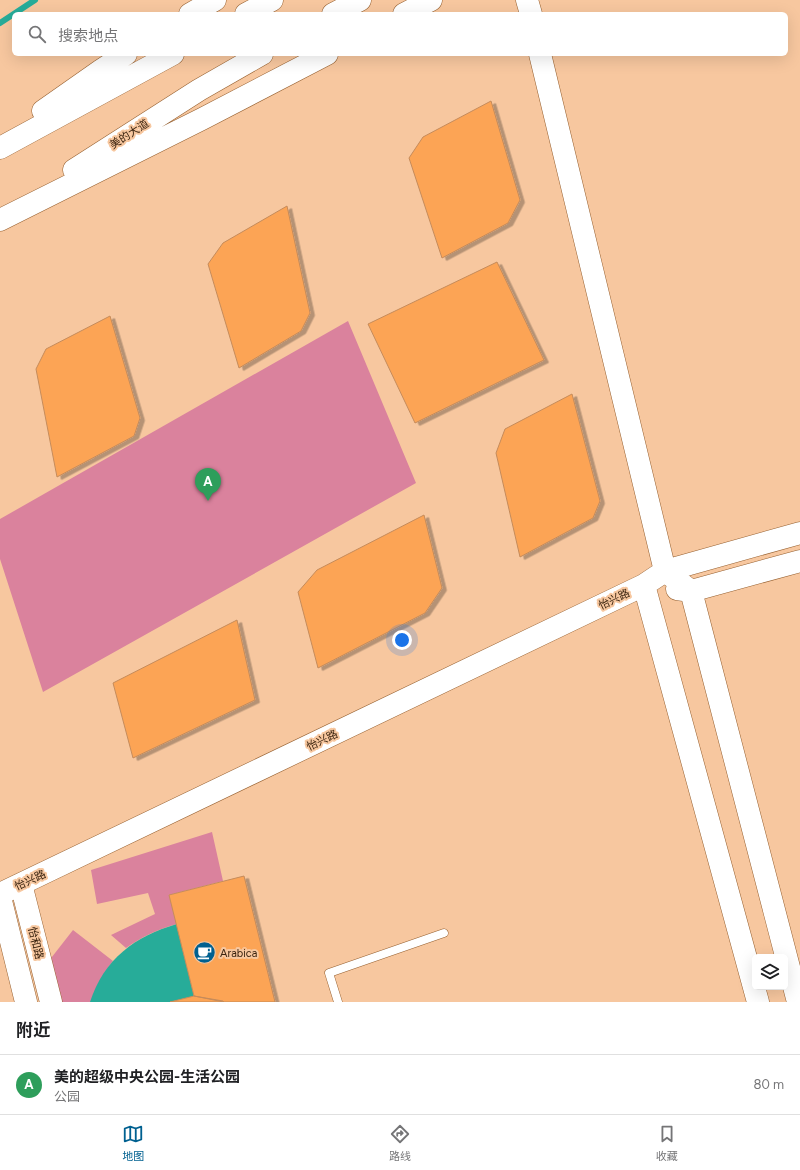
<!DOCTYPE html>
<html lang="zh">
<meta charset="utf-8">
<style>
:root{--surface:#fff;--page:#f2f2f2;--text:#202124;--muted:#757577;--line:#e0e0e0;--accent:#006090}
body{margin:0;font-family:Figtree,"Noto Sans SC",sans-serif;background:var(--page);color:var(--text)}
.controls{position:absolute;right:12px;bottom:12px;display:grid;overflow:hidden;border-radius:6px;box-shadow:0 4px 16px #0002}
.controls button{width:36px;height:36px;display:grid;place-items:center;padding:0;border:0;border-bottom:1px solid var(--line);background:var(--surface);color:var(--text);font:20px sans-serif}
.you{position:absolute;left:402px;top:640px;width:14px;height:14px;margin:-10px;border:3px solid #fff;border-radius:50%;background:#1a73e8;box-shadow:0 0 0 6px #1a73e833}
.badge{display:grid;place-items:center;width:26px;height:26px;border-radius:50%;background:var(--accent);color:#fff;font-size:13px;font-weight:700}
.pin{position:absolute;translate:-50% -33px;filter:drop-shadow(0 1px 2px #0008)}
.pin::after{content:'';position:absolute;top:21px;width:14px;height:12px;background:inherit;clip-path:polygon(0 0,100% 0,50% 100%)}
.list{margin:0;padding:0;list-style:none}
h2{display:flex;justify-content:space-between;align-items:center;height:52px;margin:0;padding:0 16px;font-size:17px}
h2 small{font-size:13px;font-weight:400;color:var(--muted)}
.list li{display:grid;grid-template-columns:26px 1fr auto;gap:12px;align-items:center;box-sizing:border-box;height:60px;padding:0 16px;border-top:1px solid var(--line)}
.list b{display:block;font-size:15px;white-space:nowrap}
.list p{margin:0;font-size:13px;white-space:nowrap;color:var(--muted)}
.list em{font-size:13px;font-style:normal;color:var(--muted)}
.icon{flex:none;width:22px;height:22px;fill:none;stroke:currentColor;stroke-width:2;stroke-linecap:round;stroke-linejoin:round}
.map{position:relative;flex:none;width:800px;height:1002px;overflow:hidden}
.search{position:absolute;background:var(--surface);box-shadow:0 4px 16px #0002;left:12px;right:12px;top:12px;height:44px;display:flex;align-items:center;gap:10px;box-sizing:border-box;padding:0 14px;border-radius:6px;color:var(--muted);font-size:15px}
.sheet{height:112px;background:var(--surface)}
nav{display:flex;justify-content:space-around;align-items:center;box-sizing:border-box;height:56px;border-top:1px solid var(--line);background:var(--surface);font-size:11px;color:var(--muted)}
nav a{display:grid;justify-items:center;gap:2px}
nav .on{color:var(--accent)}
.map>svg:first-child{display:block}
</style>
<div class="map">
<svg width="800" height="1002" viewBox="0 0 800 1002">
<defs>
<filter id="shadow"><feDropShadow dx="4.5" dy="2.5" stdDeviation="0" flood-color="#0004"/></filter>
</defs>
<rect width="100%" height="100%" fill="#f7c79f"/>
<!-- green -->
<path fill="#da829d" d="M348 321 416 483 43 692 0 559V519Z
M212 832 223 881 169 895 177 924C158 929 143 936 126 948L111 935 155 914 148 893 97 904 91 870Z
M73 930 113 961C103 974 96 986 91 1002H58L48 962Z"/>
<!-- water -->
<path fill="#27ac99" d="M177 924 194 996 170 1002H90C104 959 135 936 177 924Z"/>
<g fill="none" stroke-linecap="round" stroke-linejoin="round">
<!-- stream -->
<path stroke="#27ac99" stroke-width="6" d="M0 23 35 0"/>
</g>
<!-- building -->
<path fill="#fca454" stroke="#c58b5b" filter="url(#shadow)" d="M491 101 520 200 508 223 442 258 409 158 423 137Z
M287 206 310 313 301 331 239 368 208 264 223 243Z
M497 262 544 360 415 423 368 324Z
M110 316 140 418 134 436 57 477 36 369 46 349Z
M572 394 600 501 593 518 520 557 496 453 505 429Z
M424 515 442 588 425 613 318 668 298 592 317 570Z
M237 620 255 700 133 758 113 683Z
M244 876 275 1002H224L194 996 169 895Z
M194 996 223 1001 224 1002H170Z"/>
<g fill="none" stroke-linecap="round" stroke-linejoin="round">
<defs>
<path id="lane" d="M338 1002 329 973 444 933"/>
<path id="secondary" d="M527 0 531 14
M190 14 215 0
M246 14 272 0
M333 14 360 0
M404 14 431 0
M540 54 665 571 691 591 798 1002
M43 111 100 71 126 54
M0 148 173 54
M74 170 199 90 262 54
M0 220 202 119 327 54
M644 585 758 1002
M677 589 691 591 800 561
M21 884 51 1002
M0 894 644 585 665 571 800 533
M0 897 26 1002"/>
</defs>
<!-- lane casing -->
<use href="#lane" stroke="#966030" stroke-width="9"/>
<!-- secondary casing -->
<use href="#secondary" stroke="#966030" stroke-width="23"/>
<!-- lane -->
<use href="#lane" stroke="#fff" stroke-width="8"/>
<!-- secondary -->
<use href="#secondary" stroke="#fff" stroke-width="22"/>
</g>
<!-- icons -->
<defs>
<symbol id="cafe-disc" viewBox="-11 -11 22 22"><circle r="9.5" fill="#006090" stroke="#f7c79f"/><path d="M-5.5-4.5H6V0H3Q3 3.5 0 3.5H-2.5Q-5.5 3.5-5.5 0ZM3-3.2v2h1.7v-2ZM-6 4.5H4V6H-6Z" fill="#fff"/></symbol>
</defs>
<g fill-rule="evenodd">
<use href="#cafe-disc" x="192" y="940" width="25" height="25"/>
</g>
<g text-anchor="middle" stroke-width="4" stroke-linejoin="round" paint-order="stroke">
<!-- street labels -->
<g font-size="11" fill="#3b2410" stroke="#f7c79f">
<text transform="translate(129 134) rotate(-33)" y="4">美的大道</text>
<text transform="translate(614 599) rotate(-26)" y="4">怡兴路</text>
<text transform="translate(322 740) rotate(-26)" y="4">怡兴路</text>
<text transform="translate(30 880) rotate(-25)" y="4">怡兴路</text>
<text transform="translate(36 943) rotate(76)" y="4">怡和路</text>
</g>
<!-- poi labels -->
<g font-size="11" fill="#3b2410" stroke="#f7c79f" text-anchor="start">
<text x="220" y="957">Arabica</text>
</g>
</g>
</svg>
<div class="controls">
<button><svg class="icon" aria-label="layers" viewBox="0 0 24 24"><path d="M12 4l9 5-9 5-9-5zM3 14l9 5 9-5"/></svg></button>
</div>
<div class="you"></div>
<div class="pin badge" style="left:208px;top:501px;background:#2e9e5b">A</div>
<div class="search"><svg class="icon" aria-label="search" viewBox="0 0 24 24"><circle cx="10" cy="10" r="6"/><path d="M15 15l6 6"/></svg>搜索地点</div>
</div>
<section class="sheet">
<h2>附近<small></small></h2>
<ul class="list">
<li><span class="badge" style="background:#2e9e5b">A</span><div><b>美的超级中央公园-生活公园</b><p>公园</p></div><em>80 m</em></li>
</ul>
</section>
<nav>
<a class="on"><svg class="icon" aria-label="map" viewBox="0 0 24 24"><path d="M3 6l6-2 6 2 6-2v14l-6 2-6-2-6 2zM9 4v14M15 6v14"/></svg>地图</a>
<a><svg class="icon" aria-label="directions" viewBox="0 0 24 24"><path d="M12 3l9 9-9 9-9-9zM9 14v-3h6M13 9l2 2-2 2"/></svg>路线</a>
<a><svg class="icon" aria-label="saved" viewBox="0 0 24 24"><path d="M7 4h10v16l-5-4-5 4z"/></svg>收藏</a>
</nav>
